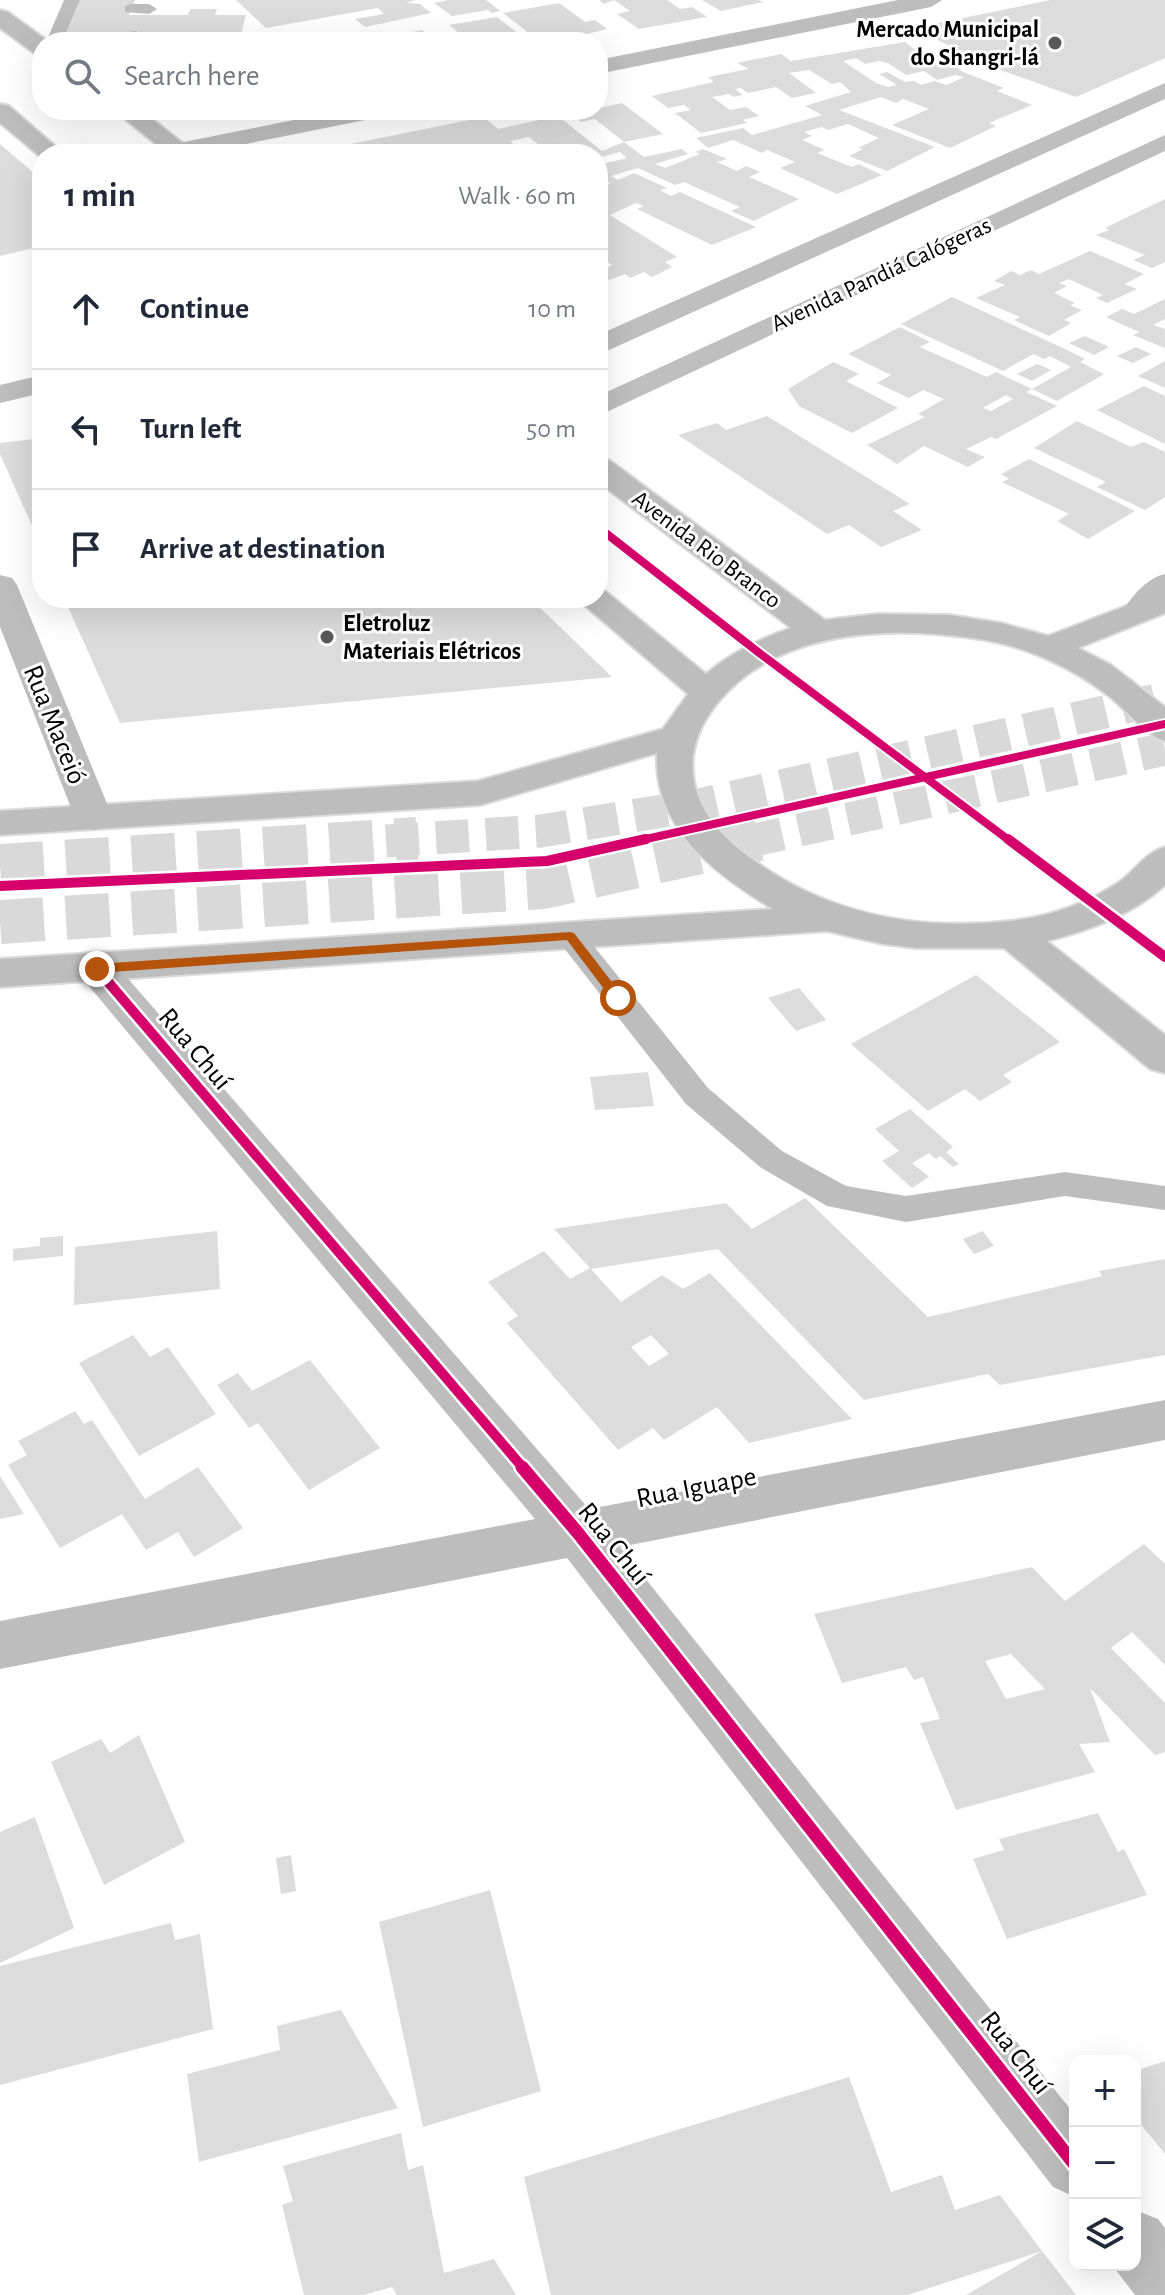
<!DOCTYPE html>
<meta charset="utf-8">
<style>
:root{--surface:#fff;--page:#f6f6f7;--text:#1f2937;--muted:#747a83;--line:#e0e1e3}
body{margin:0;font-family:"Alegreya Sans",sans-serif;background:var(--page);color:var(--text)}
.controls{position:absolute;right:24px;bottom:24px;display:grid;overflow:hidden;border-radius:16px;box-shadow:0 8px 32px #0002}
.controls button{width:72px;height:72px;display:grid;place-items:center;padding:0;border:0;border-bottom:2px solid var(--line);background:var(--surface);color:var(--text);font:40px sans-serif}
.stop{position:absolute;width:24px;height:24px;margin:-18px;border:6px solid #b45309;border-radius:50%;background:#fff}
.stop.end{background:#b45309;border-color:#fff;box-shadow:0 2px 8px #0008}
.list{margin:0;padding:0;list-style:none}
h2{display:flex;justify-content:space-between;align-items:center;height:104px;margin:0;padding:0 32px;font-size:34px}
h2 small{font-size:26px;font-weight:400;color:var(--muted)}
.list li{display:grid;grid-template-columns:52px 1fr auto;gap:24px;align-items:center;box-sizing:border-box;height:120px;padding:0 32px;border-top:2px solid var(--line)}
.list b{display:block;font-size:30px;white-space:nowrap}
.list em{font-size:26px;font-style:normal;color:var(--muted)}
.icon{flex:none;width:44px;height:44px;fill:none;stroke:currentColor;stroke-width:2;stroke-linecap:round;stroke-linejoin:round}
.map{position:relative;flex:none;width:1165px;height:2295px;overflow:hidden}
.search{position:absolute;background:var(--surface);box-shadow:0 8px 32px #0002;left:32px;top:32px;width:576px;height:88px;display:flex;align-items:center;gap:20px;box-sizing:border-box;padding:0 28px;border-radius:32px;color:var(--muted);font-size:30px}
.panel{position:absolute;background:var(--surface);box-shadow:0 8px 32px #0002;left:32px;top:144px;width:576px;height:464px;border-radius:32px}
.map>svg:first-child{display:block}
</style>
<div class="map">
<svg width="1165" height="2295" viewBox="0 0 1165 2295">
<rect width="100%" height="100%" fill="#fff"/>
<!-- building -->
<path fill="#dcdcdc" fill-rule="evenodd" d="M80 0H135L129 15H188L190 9H217L215 15H246L239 41 169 42 171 36H125L123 42H62Z
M236 0H416L406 3 420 4 431 13 365 27 355 19 384 14 378 8 266 28Z
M449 0H486L500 11 492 13 488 10 452 16 434 3Z
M599 0H667L680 9 692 7 707 17 639 29 617 14 630 11 614 0 604 4Z
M702 0H759L763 2 721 11Z
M1051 0H1165V58L1076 97 992 67 914 28Z
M559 3 585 22 595 20 607 29 552 42H470L449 25 497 17 524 38 534 37 503 13Z
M422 30 432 39 447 37 454 42H364Z
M346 33 354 40 302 42V40Z
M905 42 929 61 943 58 963 72 1004 88 997 91 1032 105 989 123 996 126 950 148 892 125 929 109 903 99 896 103 881 97 839 110 935 147 887 171 849 156 863 149 858 148 879 138 848 124 828 130 822 127 804 132 812 136 802 140 825 150 817 153 852 167 858 164 882 175 837 194 780 168 795 162 767 150 762 153 733 140 708 148 696 138 743 128 752 135 822 115 805 106 851 92 840 82 832 84 809 70 789 73 816 93 792 98 776 87 748 93 741 88 735 89 743 95 734 97 729 94 712 97 730 110 746 107 759 116 743 120 747 123 701 133 675 113 691 110 684 105 668 108 652 96 714 82 708 77 749 69 737 63 781 54 791 61ZM856 58 865 64 880 61 888 63 906 75 924 71 937 80 955 75 964 77 947 85 934 81 921 85 915 81 905 82 887 72 879 74 897 85 888 87 876 83 843 61Z
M622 103 663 134 624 142 595 119 581 122 571 114Z
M558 116 602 151 624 142 644 157 682 149 688 154 655 164 665 168 700 154 695 152 703 149 727 159 717 162 737 171 746 166 760 172 749 177 799 199 754 221 731 211 740 207 684 182 675 185 638 168 611 176 618 180 634 173 667 188 660 190 671 196 680 192 756 227 712 245 637 209 644 206 636 203 610 215 677 257 665 262 672 267 652 277 644 272 630 278 625 274 609 280 598 273 612 265 598 256V195L603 192 598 189 611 183 598 180V165L627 158 620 152 598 158V154H550L529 137 510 141 524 154H301L484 117 498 129Z
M0 144 42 180V246L0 256Z
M1165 199V262L1152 268 1133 260 1145 255 1096 235 1109 230 1105 228Z
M1090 251 1144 274 1125 284 1137 289 1107 303 1096 298 1103 295 1069 279 1059 283 1067 286 1054 293 1075 303 1070 305 1082 310 1064 320 1071 323 1049 336 1014 320 1020 317 976 298 1005 285 994 281 1011 271 1020 275 1031 270 1039 274Z
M952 297 1063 348 1085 359 1080 362 1104 374 1057 401 1032 389 1071 367 1050 356 1044 359 1033 354 1003 371 901 324Z
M1165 299V319L1153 325 1165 329V348L1133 335 1139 332 1106 317 1122 309 1134 314Z
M900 327 930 342 920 347 987 377 996 372 1032 389 1026 392 1057 406 996 439 991 437 966 449 985 457 968 467 924 446 897 464 867 445 925 417 918 414 944 399 923 390 909 398 877 383 891 375 848 354ZM1006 395 1013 399 991 411 983 408Z
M1085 336 1109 347 1094 355 1069 343Z
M1136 347 1151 354 1133 363 1117 356Z
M1165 361V388L1138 376Z
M833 362 859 374 846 381 898 408 852 433 799 406 788 389Z
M1037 364 1051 370 1032 381 1017 374Z
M1144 386 1165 396V444L1097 410Z
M767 416 910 504 893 511 922 530 881 547 849 525 827 534 678 435 717 423 726 430Z
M1077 421 1131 447 1144 442 1165 452V497L1145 510 1097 487 1106 482 1034 448Z
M42 438V548L0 454V443Z
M1029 459 1135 511 1088 539 1057 521 1069 514 1002 482 1009 479 1001 474Z
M64 598H530L612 677 120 723Z
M976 975 1060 1042 1003 1075 1012 1082 980 1101 965 1089 928 1111 851 1044Z
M799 988 826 1020 796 1031 768 998Z
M648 1072 654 1106 595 1110 590 1077Z
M910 1109 953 1147 946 1152 959 1164 953 1167 940 1156 936 1159 929 1153 912 1163 929 1177 912 1188 882 1161 899 1151 875 1129Z
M805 1198 928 1317 1102 1276 1099 1271 1165 1259V1355L1000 1385 988 1374 864 1400 718 1249 591 1269 554 1229 726 1203 752 1229Z
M217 1231 220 1289 74 1305 75 1247Z
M983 1231 994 1246 974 1254 963 1239Z
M63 1236V1256L13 1261V1249L40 1246V1238Z
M544 1251 570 1279 590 1268 621 1302 662 1275 683 1289 710 1273 852 1419 749 1443 717 1407 664 1440 653 1428 618 1450 507 1323 518 1316 488 1282ZM651 1335 669 1354 649 1366 631 1347Z
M133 1335 150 1357 168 1347 216 1414 139 1456 79 1363Z
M310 1360 380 1448 309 1490 258 1423 249 1428 217 1385 238 1373 252 1391Z
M75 1411 84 1424 92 1420 145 1499 198 1467 243 1528 194 1557 178 1532 146 1550 122 1514 60 1548 8 1465 27 1455 18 1441Z
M0 1476 24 1514 0 1519Z
M1144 1544 1165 1564V1665L1132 1632 1111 1648 1165 1703V1752L1155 1755 1090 1688 1110 1742 1079 1744 1095 1772 956 1810 920 1723 940 1719 923 1677 914 1680 906 1667 842 1683 814 1614 1032 1567 1065 1601ZM1011 1654 1045 1689 1006 1699 985 1661Z
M139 1735 185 1842 104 1885 51 1762 101 1739 110 1753Z
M1098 1813 1118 1852 1124 1849 1147 1895 1007 1939 973 1859 1004 1850 999 1839Z
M35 1817 74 1928 0 1963V1832Z
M291 1855 296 1891 281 1894 276 1858Z
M490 1890 541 2091 423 2127 379 1922Z
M171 1923 175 1940 200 1934 213 2029 0 2085V1966Z
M341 2010 398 2108 199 2162 187 2074 280 2050 277 2026Z
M1165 2061V2154L1135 2117V2071Z
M849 2077 891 2192 942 2175 955 2210 1000 2195 1042 2251 908 2295H551L524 2177Z
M401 2133 408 2170 423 2165 444 2273 494 2259 516 2295H397L392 2287 364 2295H304L282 2205 293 2201 283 2166Z
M1042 2251 1076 2295H966Z"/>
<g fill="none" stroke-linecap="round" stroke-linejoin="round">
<!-- primary-tunnel-far1 -->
<path stroke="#d9d9d9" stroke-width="33" stroke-dasharray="33 17" stroke-linecap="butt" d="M386 841 541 831 699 805 1165 698
M750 841 1165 749"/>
<!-- primary-tunnel -->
<path stroke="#d9d9d9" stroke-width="44" stroke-dasharray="44 22" stroke-linecap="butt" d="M0 866 417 839
M0 922 543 887 759 839"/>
<defs>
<path id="primary" d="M0 10 8 12 49 42H42V55L34 53 0 28Z
M0 104 9 106 64 154H42V158L0 123Z
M114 110H141L196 154H168Z
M598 458 609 460 825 620 877 614 949 615 1001 623 1048 636 1165 591V613L1078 648 1111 665 1165 707V741C1147 736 1126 710 1110 697 1071 666 1021 644 972 638 885 626 774 630 715 706 696 731 687 758 696 790 705 820 728 842 752 859 828 915 918 931 1010 921 1048 917 1086 904 1118 883 1135 871 1145 853 1165 847V885C1132 915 1090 930 1047 941L1165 1035V1073L1150 1069 1004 948H916L883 944 827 931 0 987V959L773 909C715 874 653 828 657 753L480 805 0 835V811L478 781 663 729 688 694 576 598H598V589L605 591 706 674C732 652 759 639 791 628L598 482Z"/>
</defs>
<!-- primary casing -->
<use href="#primary" stroke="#dbdbdb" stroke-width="4"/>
<!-- lane -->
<path fill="#bdbdbd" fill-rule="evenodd" d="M64 0H80L62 42H46Z
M131 4H149L157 9 149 14 125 12V6Z
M136 31 144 36 140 42H123L130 32Z
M570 926 580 929 708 1088 782 1151 846 1186 906 1196 1065 1172 1165 1186V1210L1065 1196 906 1222 827 1206 760 1167 686 1104 560 943 555 936 560 929Z"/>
<!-- street -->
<path fill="#bdbdbd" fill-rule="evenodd" d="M898 0H942L931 7 598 74V60Z
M343 110H392L389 115 380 117 196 154H169L167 150 170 145 179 143Z
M42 375V393L0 403V385Z
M1165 574V603C1153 616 1146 622 1128 617L1123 610C1133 595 1147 578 1165 574Z
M0 575 12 578 17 585 113 818 107 826 94 830 81 826 75 818 0 627Z
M97 955 111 959 589 1509 1165 1400V1440L620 1547 1075 2115V2197L1053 2187 567 1558 0 1669V1621L535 1519 83 979 77 969 83 959Z
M1135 2210 1158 2219 1165 2228V2295H1135L1112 2265H1135Z"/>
<!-- secondary -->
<path fill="#bfbfbf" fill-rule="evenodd" d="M1165 83V99L598 355V335Z
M1165 135V151L598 416V396Z"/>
<!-- primary -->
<use href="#primary" fill="#bdbdbd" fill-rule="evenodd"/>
<defs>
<path id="cycleway-far2" d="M598 527 758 652 1010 841
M637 841 1165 724"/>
<path id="cycleway-far1" d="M1008 839 1165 957
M0 886 547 861 646 839
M97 969 524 1469"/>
<path id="cycleway" d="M522 1467 578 1533 1075 2165"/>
</defs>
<!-- cycleway-far2 casing -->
<use href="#cycleway-far2" stroke="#fff" stroke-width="12"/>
<!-- cycleway-far1 casing -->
<use href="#cycleway-far1" stroke="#fff" stroke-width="15"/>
<!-- cycleway casing -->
<use href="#cycleway" stroke="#fff" stroke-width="18"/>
<!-- cycleway-far2 -->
<use href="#cycleway-far2" stroke="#d6006c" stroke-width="8"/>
<!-- cycleway-far1 -->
<use href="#cycleway-far1" stroke="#d6006c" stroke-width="10"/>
<!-- cycleway -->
<use href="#cycleway" stroke="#d6006c" stroke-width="13"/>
</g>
<!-- route -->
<path fill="#b45309" d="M570 932 574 933 622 995V1001H613L567 940 97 973 91 969 97 964Z"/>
<!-- markers -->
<g fill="#595959" stroke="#fff" stroke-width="3">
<circle cx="1055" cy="43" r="8"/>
<circle cx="327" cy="637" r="8"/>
</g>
<g text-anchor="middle" stroke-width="6" stroke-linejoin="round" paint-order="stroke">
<!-- far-poi labels -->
<g font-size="24" font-weight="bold" fill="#000" stroke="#fff" text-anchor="end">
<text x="1039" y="37">Mercado Municipal<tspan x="1039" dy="28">do Shangri-lá</tspan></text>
<text x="343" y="631" text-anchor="start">Eletroluz<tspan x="343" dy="28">Materiais Elétricos</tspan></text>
</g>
<!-- far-street labels -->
<g font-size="24" fill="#000" stroke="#fff">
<text transform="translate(881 274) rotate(-25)" y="8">Avenida Pandiá Calógeras</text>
<text transform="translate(707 549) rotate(37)" y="8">Avenida Rio Branco</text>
</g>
<!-- street labels -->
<g font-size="28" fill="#000" stroke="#fff">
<text transform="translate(56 724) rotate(68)" y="10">Rua Maceió</text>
<text transform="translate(196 1048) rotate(50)" y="10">Rua Chuí</text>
<text transform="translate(696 1486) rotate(-11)" y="10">Rua Iguape</text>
<text transform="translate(615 1543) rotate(51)" y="10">Rua Chuí</text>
<text transform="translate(1017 2052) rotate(52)" y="10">Rua Chuí</text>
</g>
</g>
</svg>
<div class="controls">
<button>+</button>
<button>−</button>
<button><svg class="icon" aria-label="layers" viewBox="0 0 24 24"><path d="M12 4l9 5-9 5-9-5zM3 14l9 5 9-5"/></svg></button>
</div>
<div class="stop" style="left:618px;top:998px"></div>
<div class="stop end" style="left:97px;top:969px"></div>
<div class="search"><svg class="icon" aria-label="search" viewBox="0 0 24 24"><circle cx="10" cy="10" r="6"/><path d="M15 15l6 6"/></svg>Search here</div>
<section class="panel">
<h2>1 min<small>Walk · 60 m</small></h2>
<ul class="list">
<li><svg class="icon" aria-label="ahead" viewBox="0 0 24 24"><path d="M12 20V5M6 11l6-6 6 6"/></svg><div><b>Continue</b></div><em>10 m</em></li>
<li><svg class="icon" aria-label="left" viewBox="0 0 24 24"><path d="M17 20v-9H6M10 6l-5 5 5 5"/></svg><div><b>Turn left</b></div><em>50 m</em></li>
<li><svg class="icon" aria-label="arrive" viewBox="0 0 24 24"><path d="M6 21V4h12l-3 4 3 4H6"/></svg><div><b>Arrive at destination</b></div></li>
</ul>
</section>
</div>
